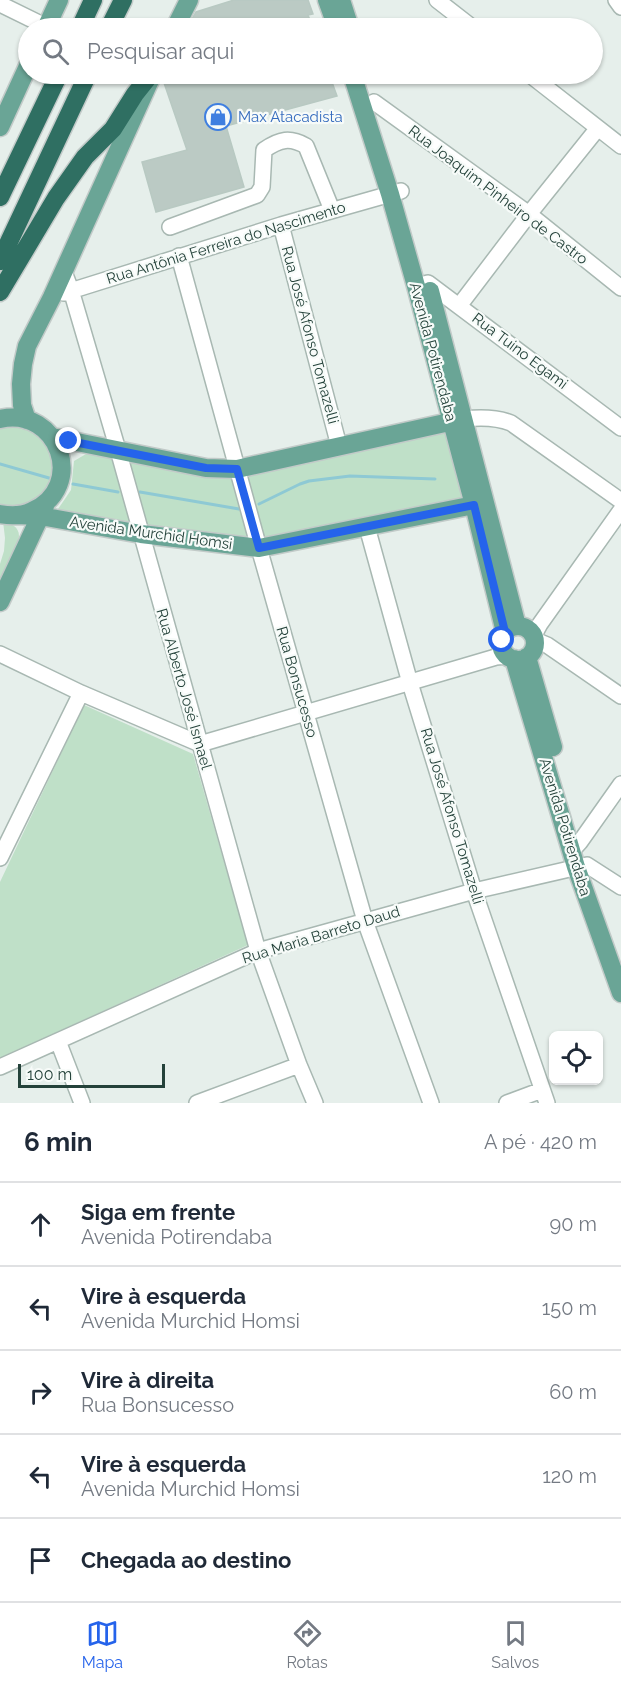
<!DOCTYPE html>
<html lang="pt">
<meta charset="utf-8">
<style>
:root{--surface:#fff;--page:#f2f2f3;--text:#1f2937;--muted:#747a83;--line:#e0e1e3;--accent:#2563eb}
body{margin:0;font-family:Raleway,sans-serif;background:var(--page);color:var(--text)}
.controls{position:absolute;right:18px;bottom:18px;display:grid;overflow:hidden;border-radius:9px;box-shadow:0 2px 4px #0004}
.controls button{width:54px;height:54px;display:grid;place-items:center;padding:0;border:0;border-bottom:2px solid var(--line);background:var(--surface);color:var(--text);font:30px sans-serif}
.scale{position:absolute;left:18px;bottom:15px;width:147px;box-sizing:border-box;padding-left:6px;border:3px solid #24423a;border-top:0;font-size:16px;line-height:21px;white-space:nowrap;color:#24423a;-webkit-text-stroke:4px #f7fbf9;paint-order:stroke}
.stop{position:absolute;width:18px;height:18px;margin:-14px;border:4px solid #2563eb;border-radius:50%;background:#fff}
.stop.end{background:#2563eb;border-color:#fff;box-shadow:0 2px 6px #0008}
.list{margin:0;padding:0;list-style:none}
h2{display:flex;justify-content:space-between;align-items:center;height:78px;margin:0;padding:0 24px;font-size:26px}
h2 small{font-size:20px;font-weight:400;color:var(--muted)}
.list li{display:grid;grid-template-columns:39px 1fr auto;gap:18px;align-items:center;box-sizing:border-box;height:84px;padding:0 24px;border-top:2px solid var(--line)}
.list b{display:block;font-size:22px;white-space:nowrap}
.list p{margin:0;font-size:20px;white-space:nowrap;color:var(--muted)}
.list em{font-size:20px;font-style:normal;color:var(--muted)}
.icon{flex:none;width:33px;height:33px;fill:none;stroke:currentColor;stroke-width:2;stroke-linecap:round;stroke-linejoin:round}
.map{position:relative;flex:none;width:621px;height:1103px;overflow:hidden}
.search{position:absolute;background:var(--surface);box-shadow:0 2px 4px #0004;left:18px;right:18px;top:18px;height:66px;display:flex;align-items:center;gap:15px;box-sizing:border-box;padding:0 21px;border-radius:33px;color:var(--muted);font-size:22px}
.sheet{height:498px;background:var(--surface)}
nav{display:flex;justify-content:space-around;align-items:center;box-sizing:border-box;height:84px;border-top:2px solid var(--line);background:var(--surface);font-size:16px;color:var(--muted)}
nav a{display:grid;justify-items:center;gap:3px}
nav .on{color:var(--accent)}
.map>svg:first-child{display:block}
</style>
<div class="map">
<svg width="621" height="1103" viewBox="0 0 621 1103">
<rect width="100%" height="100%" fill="#e6efeb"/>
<!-- green -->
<path fill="#bfe0c8" d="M15 425 37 432 51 451 53 476 46 491 26 505 10 507 0 505V427Z
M448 426 469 503 263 544 242 472Z
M98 447 113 450 135 530 56 512 71 490 74 461Z
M122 453 235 472 254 545 144 531Z
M3 521C11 523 19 527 19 536 19 546 4 575 0 586V564L4 551 5 538Z
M84 705 193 754 248 945 0 1058V882Z"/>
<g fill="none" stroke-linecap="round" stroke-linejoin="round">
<!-- stream -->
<path stroke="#8ec9d4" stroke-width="3" d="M0 464 49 478
M73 484 118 492
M140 492 239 509
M259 504 300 484 309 481 350 476 435 479"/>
</g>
<!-- building -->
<path fill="#bbcac4" stroke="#b8c9c2" stroke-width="1.5" d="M234 0H308L313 14 308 15 313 28H187L196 12Z
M165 74H329L337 96 226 126 244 187 156 212 142 162 187 150 162 77Z"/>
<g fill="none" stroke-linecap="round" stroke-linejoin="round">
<defs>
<path id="minor" d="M437 0 473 28
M616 0 621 7
M0 4 47 27
M529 74 621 146
M374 102 529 214 621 288
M281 225 339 446
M170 227 257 195 262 187 264 150C280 139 290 137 306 146L332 210
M179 256 259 548 365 921 431 1103
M64 272 71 290 118 450 258 951 299 1065 315 1103
M424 284 428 283 621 428
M64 293 281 225 401 191
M459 306 529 214 598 128
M464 419C481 417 496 417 511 423L621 501
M367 527 410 683 474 891 547 1103
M534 635 540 624 621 510
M535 640 547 645 621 696
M0 654 81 693 200 744 496 657 508 656
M571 852 580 842 621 784
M0 858 81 693
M58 1041 82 1103
M0 1067 258 951 474 891 587 865 621 887
M197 1103 299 1065
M507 1103 542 1090"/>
<path id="major" d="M327 0 337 28
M341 0 350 28
M46 28 59 0
M175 28 189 0
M352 74 390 194 416 286 474 505 505 632
M0 127 28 66
M430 291 517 626
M0 419C59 406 87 487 32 511 22 516 11 516 0 514
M27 420 22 405 21 384 23 364 27 346 52 297 151 78
M52 437 206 468 237 469 463 419
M16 515 40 516 141 534 259 548 474 505
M0 602 45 506
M501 643a17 17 0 1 1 34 0a17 17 0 1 1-34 0Z
M527 657 553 747
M514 659 576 867 621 993"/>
<path id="highway" d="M80 28 93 0
M109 28 123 0
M0 197 59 74
M0 261 88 74
M0 292 56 198 85 157 113 129 135 94 151 74"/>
</defs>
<!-- minor casing -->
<use href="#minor" stroke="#a8b8b2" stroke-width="18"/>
<!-- major casing -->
<use href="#major" stroke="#c2cac8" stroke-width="21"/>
<!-- highway casing -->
<use href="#highway" stroke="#c2cac8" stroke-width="21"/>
<!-- minor -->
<use href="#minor" stroke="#fff" stroke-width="15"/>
<!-- major -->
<use href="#major" stroke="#6aa596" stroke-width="18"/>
<!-- highway -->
<use href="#highway" stroke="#2f6f62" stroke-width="18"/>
</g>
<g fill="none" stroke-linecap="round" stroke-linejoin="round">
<!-- route -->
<path stroke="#2563eb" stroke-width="8" d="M69 441 206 468 237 469 259 548 474 505 505 632 502 640"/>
</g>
<!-- icons -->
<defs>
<symbol id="shop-ring" viewBox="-11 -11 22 22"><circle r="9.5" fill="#f7fbf9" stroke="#3f7fe0" stroke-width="1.5"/><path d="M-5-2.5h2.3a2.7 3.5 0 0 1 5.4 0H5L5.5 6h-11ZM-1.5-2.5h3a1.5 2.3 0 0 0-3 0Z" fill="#3f7fe0"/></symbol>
</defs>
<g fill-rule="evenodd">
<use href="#shop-ring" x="203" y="102" width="30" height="30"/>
</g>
<g text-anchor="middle" stroke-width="4.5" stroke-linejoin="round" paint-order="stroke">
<!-- shop labels -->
<g font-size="15" fill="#366cbe" stroke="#f7fbf9" text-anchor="start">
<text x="238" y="122">Max Atacadista</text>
</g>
<!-- street labels -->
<g font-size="15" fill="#24423a" stroke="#f7fbf9">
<text transform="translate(498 195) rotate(37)" y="5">Rua Joaquim Pinheiro de Castro</text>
<text transform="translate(226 243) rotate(-17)" y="5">Rua Antônia Ferreira do Nascimento</text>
<text transform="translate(310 335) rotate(75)" y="5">Rua José Afonso Tomazelli</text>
<text transform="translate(520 351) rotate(37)" y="5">Rua Tuino Egami</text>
<text transform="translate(433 352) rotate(75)" y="5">Avenida Potirendaba</text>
<text transform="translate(151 533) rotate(8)" y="5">Avenida Murchid Homsi</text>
<text transform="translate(297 682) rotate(74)" y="5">Rua Bonsucesso</text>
<text transform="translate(184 689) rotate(74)" y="5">Rua Alberto José Ismael</text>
<text transform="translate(452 816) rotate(73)" y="5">Rua José Afonso Tomazelli</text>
<text transform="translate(565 827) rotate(73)" y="5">Avenida Potirendaba</text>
<text transform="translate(321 935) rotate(-17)" y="5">Rua Maria Barreto Daud</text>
</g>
</g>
</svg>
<div class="controls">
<button><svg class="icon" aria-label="locate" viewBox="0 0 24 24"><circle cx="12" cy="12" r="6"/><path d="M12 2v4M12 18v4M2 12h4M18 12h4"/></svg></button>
</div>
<div class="scale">100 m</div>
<div class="stop" style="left:502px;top:640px"></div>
<div class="stop end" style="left:69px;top:441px"></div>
<div class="search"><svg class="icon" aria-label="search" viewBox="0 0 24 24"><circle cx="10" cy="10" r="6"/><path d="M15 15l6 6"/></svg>Pesquisar aqui</div>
</div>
<section class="sheet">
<h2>6 min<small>A pé · 420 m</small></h2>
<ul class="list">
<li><svg class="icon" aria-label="ahead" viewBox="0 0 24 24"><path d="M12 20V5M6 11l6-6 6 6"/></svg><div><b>Siga em frente</b><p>Avenida Potirendaba</p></div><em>90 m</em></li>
<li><svg class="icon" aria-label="left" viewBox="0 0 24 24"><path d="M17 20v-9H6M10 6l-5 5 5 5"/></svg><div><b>Vire à esquerda</b><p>Avenida Murchid Homsi</p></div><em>150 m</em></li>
<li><svg class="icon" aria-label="right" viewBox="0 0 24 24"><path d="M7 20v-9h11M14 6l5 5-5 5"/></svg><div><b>Vire à direita</b><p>Rua Bonsucesso</p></div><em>60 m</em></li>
<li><svg class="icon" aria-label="left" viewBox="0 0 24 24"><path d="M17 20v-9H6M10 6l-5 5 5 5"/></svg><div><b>Vire à esquerda</b><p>Avenida Murchid Homsi</p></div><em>120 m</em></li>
<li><svg class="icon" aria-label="arrive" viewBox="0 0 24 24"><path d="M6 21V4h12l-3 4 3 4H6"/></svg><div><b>Chegada ao destino</b></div></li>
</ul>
</section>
<nav>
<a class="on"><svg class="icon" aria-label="map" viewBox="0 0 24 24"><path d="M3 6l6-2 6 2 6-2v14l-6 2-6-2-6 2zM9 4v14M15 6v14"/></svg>Mapa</a>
<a><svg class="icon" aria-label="directions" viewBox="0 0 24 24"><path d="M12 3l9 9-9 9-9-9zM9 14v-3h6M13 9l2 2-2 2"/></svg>Rotas</a>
<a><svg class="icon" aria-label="saved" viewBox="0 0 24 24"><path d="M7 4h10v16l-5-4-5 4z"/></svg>Salvos</a>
</nav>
